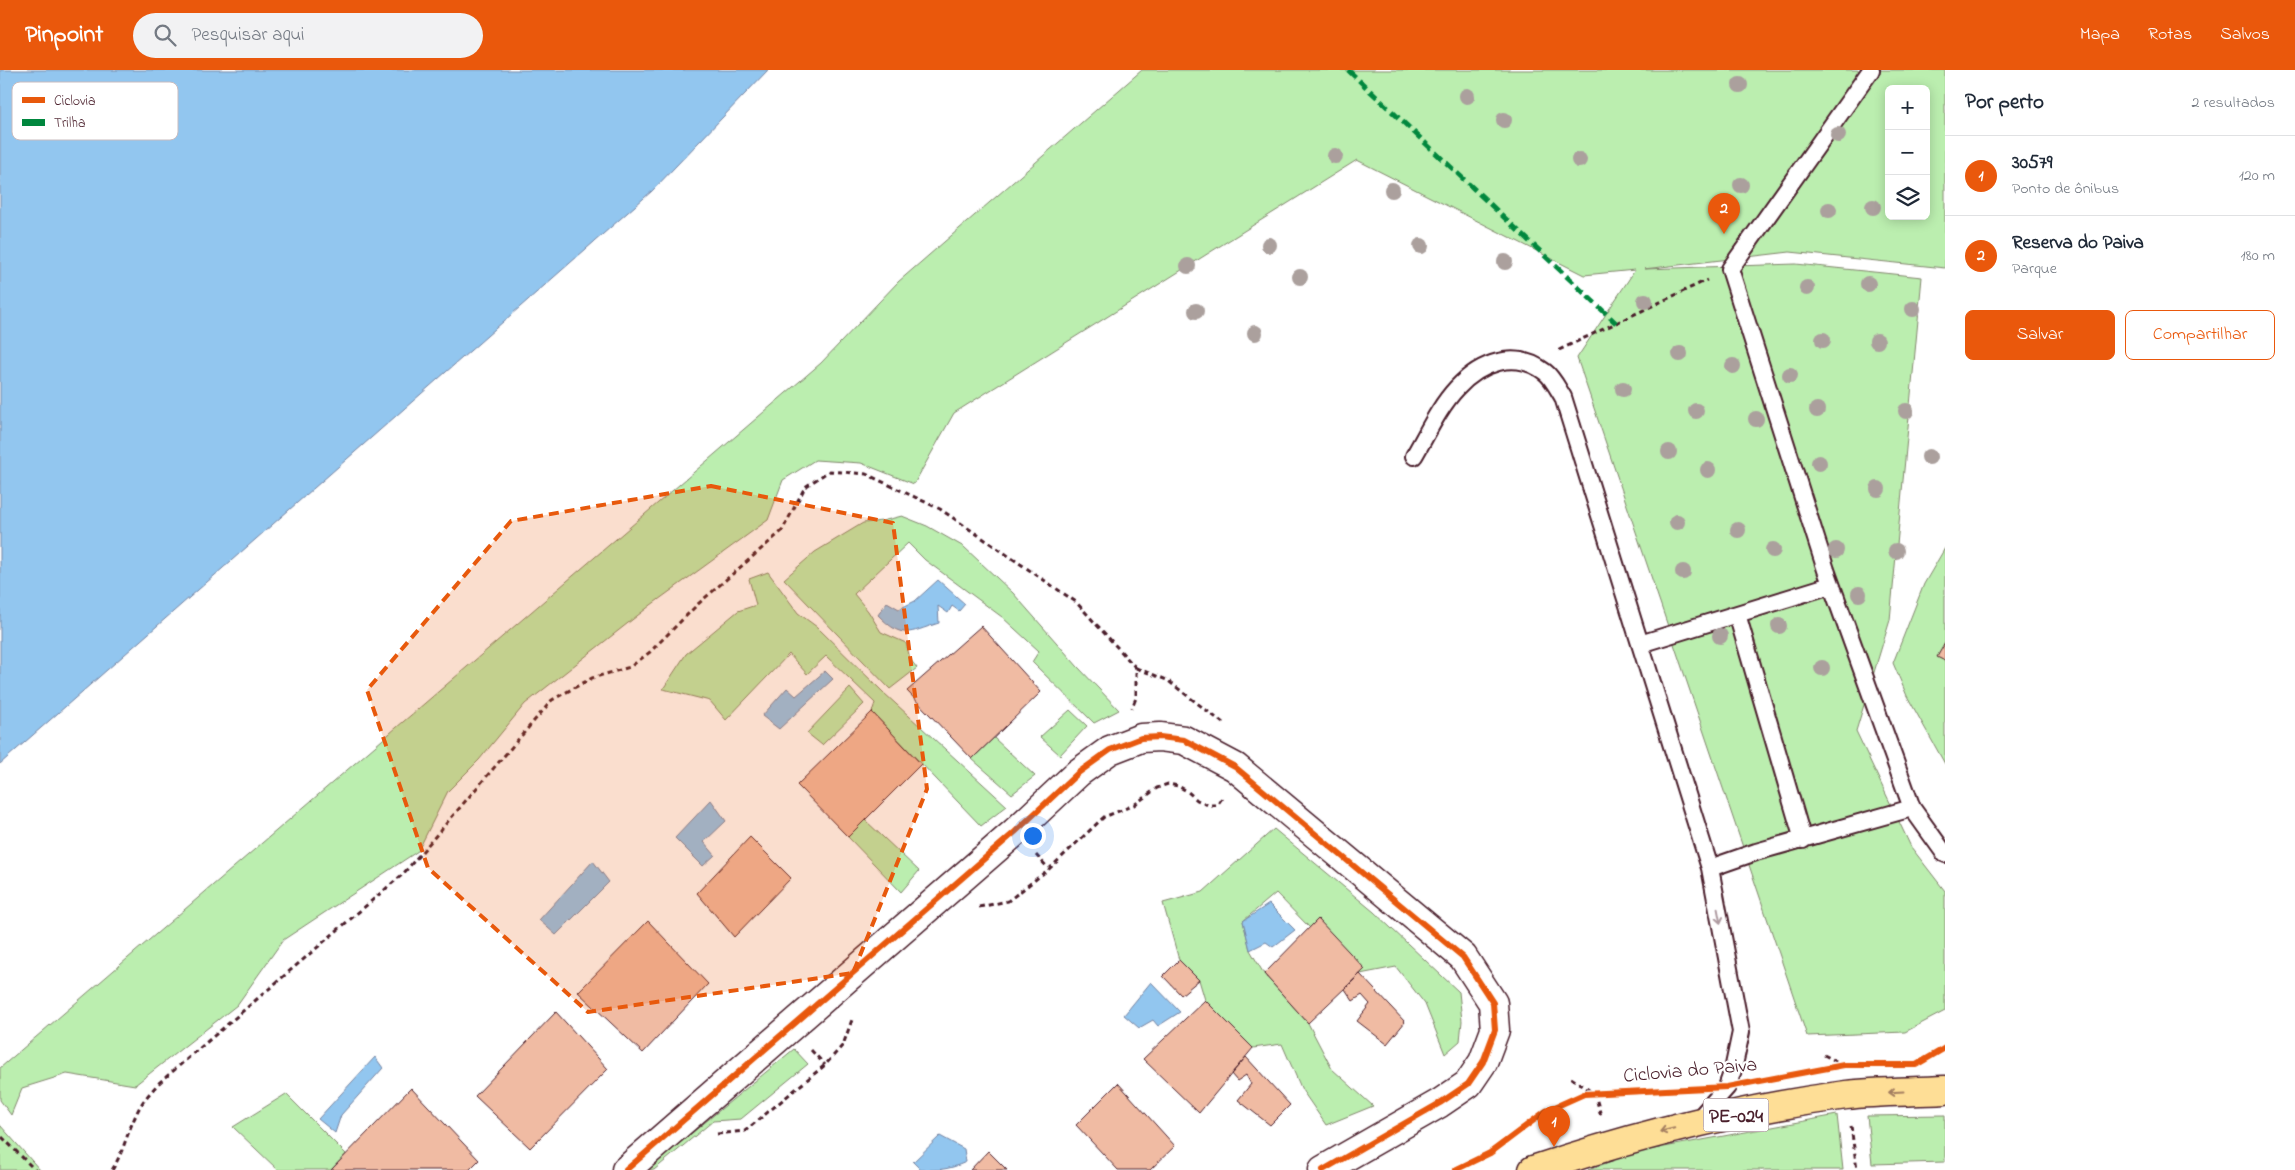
<!DOCTYPE html>
<html lang="pt">
<meta charset="utf-8">
<style>
:root{--surface:#fff;--page:#f2f2f3;--text:#1f2937;--muted:#747a83;--line:#e0e1e3;--accent:#ea580c}
body{margin:0;font-family:"Indie Flower",sans-serif;background:var(--page);color:var(--text)}
.controls{position:absolute;right:15px;top:15px;display:grid;overflow:hidden;border-radius:8px;box-shadow:0 2px 12px #0003}
.controls button{width:45px;height:45px;display:grid;place-items:center;padding:0;border:0;border-bottom:1px solid var(--line);background:var(--surface);color:var(--text);font:25px sans-serif}
.you{position:absolute;left:1032px;top:765px;width:18px;height:18px;margin:-12px;border:4px solid #fff;border-radius:50%;background:#1a73e8;box-shadow:0 0 0 8px #1a73e833}
.badge{display:grid;place-items:center;width:32px;height:32px;border-radius:50%;background:var(--accent);color:#fff;font-size:16px;font-weight:700}
.pin{position:absolute;translate:-50% -41px;filter:drop-shadow(0 1px 2px #0008)}
.pin::after{content:'';position:absolute;top:26px;width:18px;height:15px;background:inherit;clip-path:polygon(0 0,100% 0,50% 100%)}
.list{margin:0;padding:0;list-style:none}
h2{display:flex;justify-content:space-between;align-items:center;height:65px;margin:0;padding:0 20px;font-size:21px}
h2 small{font-size:16px;font-weight:400;color:var(--muted)}
.list li{display:grid;grid-template-columns:32px 1fr auto;gap:15px;align-items:center;box-sizing:border-box;height:80px;padding:0 20px;border-top:1px solid var(--line)}
.list b{display:block;font-size:19px;white-space:nowrap}
.list p{margin:0;font-size:16px;white-space:nowrap;color:var(--muted)}
.list em{font-size:16px;font-style:normal;color:var(--muted)}
.actions{display:flex;gap:10px;padding:15px 20px}
.actions a{flex:1;padding:11px 0;border:1px solid var(--accent);border-radius:8px;text-align:center;font-size:18px;color:var(--accent)}
.actions .main{background:var(--accent);color:#fff}
.icon{flex:none;width:28px;height:28px;fill:none;stroke:currentColor;stroke-width:2;stroke-linecap:round;stroke-linejoin:round}
.map{position:relative;flex:none;width:1945px;height:1100px;overflow:hidden}
header{display:flex;align-items:center;gap:30px;box-sizing:border-box;height:70px;padding:0 25px;background:var(--accent);color:#fff}
header strong{font-size:24px}
nav{display:flex;gap:28px;margin-inline-start:auto;font-size:18px}
.search{width:350px;height:45px;background:var(--page);display:flex;align-items:center;gap:12px;box-sizing:border-box;padding:0 18px;border-radius:28px;color:var(--muted);font-size:19px}
main{display:flex}
aside{flex:1;background:var(--surface)}
.map>svg:first-child{display:block}
</style>
<header>
<strong>Pinpoint</strong>
<div class="search"><svg class="icon" aria-label="search" viewBox="0 0 24 24"><circle cx="10" cy="10" r="6"/><path d="M15 15l6 6"/></svg>Pesquisar aqui</div>
<nav><a>Mapa</a><a>Rotas</a><a>Salvos</a></nav>
</header>
<main>
<div class="map">
<svg width="1945" height="1100" viewBox="0 0 1945 1100">
<rect width="100%" height="100%" fill="#fff"/>
<filter id="ink" filterUnits="userSpaceOnUse"><feTurbulence type="fractalNoise" baseFrequency=".02" numOctaves="2"/><feDisplacementMap in="SourceGraphic" scale="10" xChannelSelector="R" yChannelSelector="G"/><feConvolveMatrix kernelMatrix="1 2 1 2 8 2 1 2 1" color-interpolation-filters="sRGB"/></filter>
<g filter="url(#ink)">
<!-- green -->
<path fill="#bbeeaf" stroke="#82866d" fill-rule="evenodd" d="M1142 0H1945V198L1790 182 1644 199 1796 194 1922 207 1890 550 1856 661 1911 777 1945 821V941L1905 962 1807 966 1577 288 1635 200 1584 205 1357 90 954 343 914 414 861 393 815 390 783 410 768 450 651 535 525 634 479 690 448 721 418 781 283 870 237 935 135 1015 67 1004 22 1018 11 1045 0 1030V998L821 293 898 212ZM1889 19H1926V146H1889Z
M902 446 927 456 964 477 1013 523 1078 597 1119 640 1094 653 1032 592 1039 581 1002 547 925 490 908 473 854 524 868 541 881 562 906 573 910 589 917 598 890 619 784 509 815 482 863 453 882 451Z
M1945 478V694L1907 626 1893 593 1924 514Z
M768 502 798 543 817 557 884 623 1007 736 981 756 872 642 875 633 826 586 807 604 789 584 726 650 710 631 663 619 686 584 738 541 756 535 749 509Z
M850 618 864 634 822 675 807 663Z
M1070 640 1087 656 1060 685 1040 667Z
M994 668 1035 706 1012 724 972 689Z
M865 750 919 801 901 822 848 767Z
M1274 759 1374 842 1459 922 1462 951 1460 971 1445 984 1425 934 1396 897 1360 904 1318 849 1310 858 1276 823 1243 851 1250 880 1264 904 1308 953 1332 999 1373 1036 1326 1055 1302 1020 1282 974 1253 978 1205 930 1199 910 1179 890 1163 833 1203 822Z
M794 979 808 994 741 1049 713 1051 654 1100H647Z
M286 1024 346 1084 331 1100H278L233 1057Z
M1837 1045 1843 1100H1588L1632 1083Z
M1945 1045V1092L1872 1094 1867 1046Z
M0 1055 40 1100H0Z"/>
<!-- water -->
<path fill="#92c6ef" stroke="#7583a1" d="M0 0H768L652 121 0 694Z
M938 510 965 534 959 541 952 536 948 543 938 536 939 553C907 563 903 570 878 545L887 532 899 539 915 531Z
M825 601 833 609 779 659 762 646 787 618 796 626Z
M711 730 726 751 704 772 715 785 703 796 675 768Z
M593 791 609 812 556 865 539 850Z
M1269 834 1295 860 1273 877 1266 872 1250 880 1243 851Z
M1151 912 1180 942 1158 956 1153 950 1139 958 1124 945Z
M375 987 383 998 341 1045 335 1063 318 1049Z
M940 1066 964 1079 966 1092C948 1100 940 1100 921 1100L913 1092Z"/>
<!-- building -->
<path fill="#f0bba3" stroke="#4a1f2b" d="M981 556 1041 622 972 689 907 621Z
M1945 573V591L1937 587Z
M872 642 921 694 848 767 797 715Z
M750 767 791 808 734 867 697 823Z
M1318 849 1365 899 1308 953 1264 904Z
M648 851 708 914 643 983 578 922Z
M1179 890 1199 910 1181 925 1163 906Z
M1360 904 1405 952 1387 974 1357 951 1370 934 1362 925 1353 931 1345 919Z
M1205 930 1253 978 1199 1043 1143 989Z
M556 942 608 999 530 1078 475 1026Z
M1246 987 1290 1035 1270 1055 1238 1030 1251 1014 1246 1005 1237 1011 1231 1004Z
M1118 1013 1175 1076 1150 1100H1118L1076 1055Z
M411 1018 479 1090 469 1100H331Z
M988 1081 1007 1100H970Z"/>
<g fill="none" stroke-linecap="round" stroke-linejoin="round">
<defs>
<path id="lane" d="M1871 0 1730 199 1826 500 1912 738 1945 784
M1414 386C1427 364 1439 337 1457 318 1480 293 1515 279 1545 302 1552 307 1558 319 1563 327L1710 798 1756 782 1912 738
M1737 544 1803 770
M1640 574 1831 515
M1696 1052 1727 1017 1733 1000 1741 962 1710 798"/>
<path id="street" d="M626 1100 1015 762 1078 703 1110 680 1141 668 1160 667 1184 670 1235 697 1463 887 1493 933 1495 960 1483 992 1468 1014 1440 1033 1323 1100"/>
<path id="primary" d="M1533 1100C1635 1066 1740 1039 1846 1025 1879 1021 1912 1022 1945 1020"/>
</defs>
<!-- lane casing -->
<use href="#lane" stroke="#4a1f2b" stroke-width="20"/>
<!-- street casing -->
<use href="#street" stroke="#4a1f2b" stroke-width="31"/>
<!-- primary casing -->
<use href="#primary" stroke="#4a1f2b" stroke-width="31"/>
<!-- path -->
<path stroke="#4a1f2b" stroke-width="3" stroke-dasharray="5 4" stroke-linecap="butt" d="M1559 280 1707 210
M1136 598 1167 610 1223 653
M1036 785 1049 799
M979 837 1008 831 1049 799 1104 747 1134 735 1157 718 1168 714 1178 716 1187 721 1197 730 1208 735H1217L1222 728
M811 980 825 995
M1824 985 1840 993
M1571 1008 1595 1024 1601 1046
M1851 1056 1857 1100
M717 1064 745 1061 825 995 843 975 853 947
M2 1067 35 1100
M112 1100C123 1083 127 1063 136 1045 141 1032 150 1023 159 1013L403 804 552 630 592 608 630 597 650 582 698 534 782 461 805 417 829 401 866 404 940 439 1076 532 1136 598V628L1132 638"/>
<!-- lane -->
<use href="#lane" stroke="#fff" stroke-width="16"/>
<!-- street -->
<use href="#street" stroke="#fff" stroke-width="28"/>
<!-- primary -->
<use href="#primary" stroke="#fede96" stroke-width="28"/>
<!-- quiet -->
<path stroke="#00873e" stroke-width="5" stroke-dasharray="10 5" stroke-linecap="butt" d="M1348 0 1616 253"/>
<defs>
<path id="cycleway" d="M626 1100 1015 762 1078 703 1110 680 1141 668 1160 667 1184 670 1235 697 1463 887 1493 933 1495 960 1483 992 1468 1014 1440 1033 1323 1100
M1455 1100 1490 1083 1546 1041 1584 1024 1727 1017 1844 995H1916L1945 978"/>
</defs>
<!-- cycleway casing -->
<use href="#cycleway" stroke="#fff" stroke-width="9"/>
<!-- cycleway -->
<use href="#cycleway" stroke="#e8590c" stroke-width="6"/>
</g>
<!-- trees -->
<g fill="#aba09d">
<circle cx="1740" cy="15" r="8"/>
<circle cx="1467" cy="26" r="8"/>
<circle cx="1504" cy="50" r="8"/>
<circle cx="1838" cy="65" r="8"/>
<circle cx="1335" cy="86" r="8"/>
<circle cx="1579" cy="90" r="8"/>
<circle cx="1741" cy="115" r="8"/>
<circle cx="1392" cy="120" r="8"/>
<circle cx="1873" cy="137" r="8"/>
<circle cx="1829" cy="140" r="8"/>
<circle cx="1269" cy="175" r="8"/>
<circle cx="1421" cy="176" r="8"/>
<circle cx="1505" cy="192" r="8"/>
<circle cx="1188" cy="196" r="8"/>
<circle cx="1300" cy="207" r="8"/>
<circle cx="1868" cy="214" r="8"/>
<circle cx="1807" cy="218" r="8"/>
<circle cx="1645" cy="231" r="8"/>
<circle cx="1913" cy="239" r="8"/>
<circle cx="1196" cy="241" r="8"/>
<circle cx="1255" cy="263" r="8"/>
<circle cx="1823" cy="270" r="8"/>
<circle cx="1877" cy="271" r="8"/>
<circle cx="1680" cy="284" r="8"/>
<circle cx="1733" cy="296" r="8"/>
<circle cx="1790" cy="305" r="8"/>
<circle cx="1623" cy="319" r="8"/>
<circle cx="1817" cy="340" r="8"/>
<circle cx="1696" cy="341" r="8"/>
<circle cx="1906" cy="341" r="8"/>
<circle cx="1756" cy="349" r="8"/>
<circle cx="1669" cy="382" r="8"/>
<circle cx="1929" cy="387" r="8"/>
<circle cx="1819" cy="393" r="8"/>
<circle cx="1708" cy="400" r="8"/>
<circle cx="1878" cy="419" r="8"/>
<circle cx="1677" cy="452" r="8"/>
<circle cx="1738" cy="460" r="8"/>
<circle cx="1773" cy="480" r="8"/>
<circle cx="1836" cy="480" r="8"/>
<circle cx="1896" cy="481" r="8"/>
<circle cx="1683" cy="502" r="8"/>
<circle cx="1859" cy="524" r="8"/>
<circle cx="1779" cy="556" r="8"/>
<circle cx="1720" cy="566" r="8"/>
<circle cx="1822" cy="598" r="8"/>
</g>
<!-- one-way arrows -->
<defs><path id="oneway-shaft" d="M-6 0H5M1.5-3L5.5 0L1.5 3" fill="none" stroke-width="1.6" stroke-linecap="round" stroke-linejoin="round" transform="scale(1.25)"/></defs>
<use stroke="#ae9aa0" href="#oneway-shaft" transform="translate(1719 846) rotate(79)"/>
<g stroke="#a47e60">
<use href="#oneway-shaft" transform="translate(1896 1022) rotate(177)"/>
<use href="#oneway-shaft" transform="translate(1667 1060) rotate(166)"/>
</g>
</g>
<!-- marked area -->
<path fill="#e8590c" fill-opacity="0.2" stroke="#e8590c" stroke-width="4" stroke-dasharray="10 6" stroke-linejoin="round" d="M711 416 893 453 927 719 853 903 588 942 428 798 367 620 511 451Z"/>
<g text-anchor="middle" stroke-width="4.5" stroke-linejoin="round" paint-order="stroke">
<!-- shield labels -->
<rect fill="#fff" stroke="#80626b" stroke-width="1" x="1703.5" y="1028.5" width="65" height="33" rx="4"/>
<g font-size="19" font-weight="bold" fill="#4a1f2b">
<text x="1736" y="1052">PE-024</text>
</g>
<!-- street labels -->
<g font-size="20" fill="#4a1f2b" stroke="#fff">
<text transform="translate(1690 999) rotate(-5)" y="7">Ciclovia do Paiva</text>
</g>
</g>
<!-- legend -->
<rect x="12" y="12" width="166" height="58" rx="8" fill="#fff" stroke="#c9bcbf" stroke-width="1"/>
<rect x="22" y="27" width="23" height="6" fill="#e8590c"/>
<rect x="22" y="49" width="23" height="7" fill="#00873e"/>
<g font-size="14" fill="#4a1f2b">
<text x="54" y="35">Ciclovia</text>
<text x="54" y="57">Trilha</text>
</g>
</svg>
<div class="controls">
<button>+</button>
<button>−</button>
<button><svg class="icon" aria-label="layers" viewBox="0 0 24 24"><path d="M12 4l9 5-9 5-9-5zM3 14l9 5 9-5"/></svg></button>
</div>
<div class="you"></div>
<div class="pin badge" style="left:1554px;top:1077px">1</div>
<div class="pin badge" style="left:1724px;top:164px">2</div>
</div>
<aside>
<h2>Por perto<small>2 resultados</small></h2>
<ul class="list">
<li><span class="badge">1</span><div><b>30579</b><p>Ponto de ônibus</p></div><em>120 m</em></li>
<li><span class="badge">2</span><div><b>Reserva do Paiva</b><p>Parque</p></div><em>180 m</em></li>
</ul>
<div class="actions"><a class="main">Salvar</a><a>Compartilhar</a></div>
</aside>
</main>
